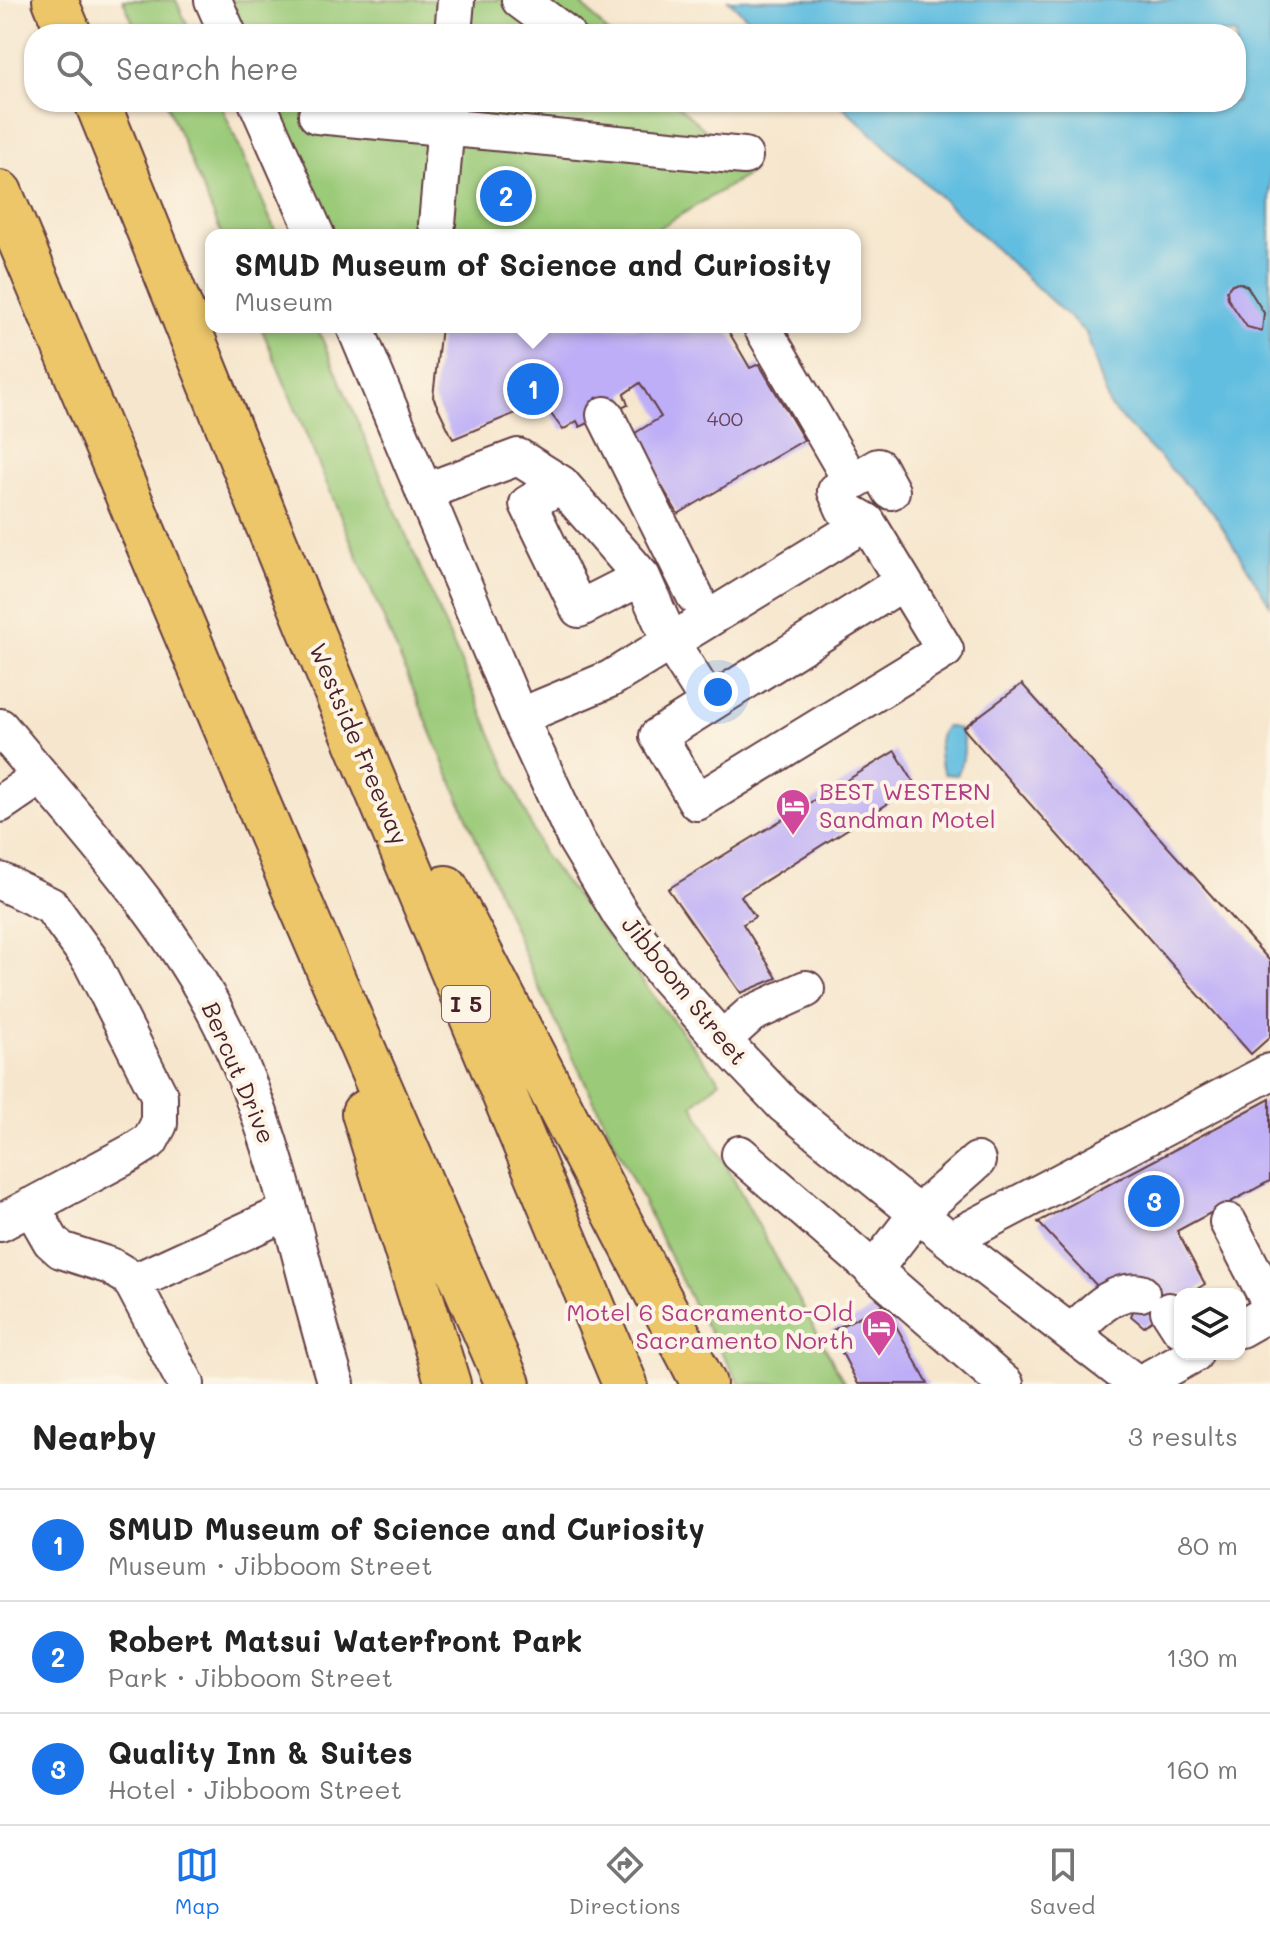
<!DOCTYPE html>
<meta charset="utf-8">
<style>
:root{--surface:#fff;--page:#f2f2f2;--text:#222;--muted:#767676;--line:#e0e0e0;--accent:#1a73e8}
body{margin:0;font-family:Mali,sans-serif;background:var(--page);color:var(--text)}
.controls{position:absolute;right:24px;bottom:24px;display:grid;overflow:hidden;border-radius:16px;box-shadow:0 2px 6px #0004}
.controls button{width:72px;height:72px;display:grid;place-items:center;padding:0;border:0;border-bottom:2px solid var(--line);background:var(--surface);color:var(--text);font:40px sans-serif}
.you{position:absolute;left:718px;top:692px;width:28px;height:28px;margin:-20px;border:6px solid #fff;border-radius:50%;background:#1a73e8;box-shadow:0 0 0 12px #1a73e833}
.badge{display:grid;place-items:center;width:52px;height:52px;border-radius:50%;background:var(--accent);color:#fff;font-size:26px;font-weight:700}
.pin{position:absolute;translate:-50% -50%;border:4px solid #fff;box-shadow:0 2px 8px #0006}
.popup{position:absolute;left:205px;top:229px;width:656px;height:104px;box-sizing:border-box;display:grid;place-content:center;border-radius:16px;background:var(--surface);filter:drop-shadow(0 2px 6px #0005);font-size:26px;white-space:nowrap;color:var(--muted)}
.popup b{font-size:30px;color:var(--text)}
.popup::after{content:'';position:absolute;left:50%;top:100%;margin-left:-16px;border:16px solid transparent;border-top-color:var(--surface)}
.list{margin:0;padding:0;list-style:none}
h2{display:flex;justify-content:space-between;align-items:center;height:104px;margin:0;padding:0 32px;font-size:34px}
h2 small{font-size:26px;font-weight:400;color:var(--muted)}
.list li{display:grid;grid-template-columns:52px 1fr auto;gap:24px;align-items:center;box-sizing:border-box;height:112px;padding:0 32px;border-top:2px solid var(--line)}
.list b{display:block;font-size:30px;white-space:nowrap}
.list p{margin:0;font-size:26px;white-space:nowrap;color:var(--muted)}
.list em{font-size:26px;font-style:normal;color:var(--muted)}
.icon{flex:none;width:44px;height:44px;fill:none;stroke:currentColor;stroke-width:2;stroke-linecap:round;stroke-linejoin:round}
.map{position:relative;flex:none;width:1270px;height:1384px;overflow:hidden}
.search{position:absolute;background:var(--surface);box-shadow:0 2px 6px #0004;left:24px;right:24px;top:24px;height:88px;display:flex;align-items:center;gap:20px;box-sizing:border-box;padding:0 28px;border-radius:32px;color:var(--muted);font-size:30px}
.sheet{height:440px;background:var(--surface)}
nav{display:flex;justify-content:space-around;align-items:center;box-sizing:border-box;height:112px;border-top:2px solid var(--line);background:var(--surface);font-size:22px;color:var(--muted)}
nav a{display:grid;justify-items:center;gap:4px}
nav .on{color:var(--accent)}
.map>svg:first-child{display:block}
</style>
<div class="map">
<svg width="1270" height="1384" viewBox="0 0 1270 1384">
<rect width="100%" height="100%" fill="#fcf5e5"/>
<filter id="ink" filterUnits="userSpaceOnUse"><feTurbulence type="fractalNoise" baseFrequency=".0125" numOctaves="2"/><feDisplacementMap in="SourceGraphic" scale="16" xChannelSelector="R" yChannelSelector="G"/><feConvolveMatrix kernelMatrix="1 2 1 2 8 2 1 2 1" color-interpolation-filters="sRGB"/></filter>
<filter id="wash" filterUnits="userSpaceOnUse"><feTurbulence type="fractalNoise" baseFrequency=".006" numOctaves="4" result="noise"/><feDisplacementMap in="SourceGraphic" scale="32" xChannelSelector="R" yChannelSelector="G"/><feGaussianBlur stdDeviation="1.8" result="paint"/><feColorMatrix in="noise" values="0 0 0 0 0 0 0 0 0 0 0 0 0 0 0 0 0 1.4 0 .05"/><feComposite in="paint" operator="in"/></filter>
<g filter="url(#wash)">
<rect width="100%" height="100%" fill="#f6e6cd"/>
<!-- green -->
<path fill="#9bca79" stroke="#727452" stroke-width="2" d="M123 0H176L191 34H138Z
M215 0H578L609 34H230Z
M166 102H220L277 235H222Z
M259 102H674L752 172 647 235H316Z
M261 327H317L543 854 720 1081 693 1105 845 1384H740L692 1302 535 979Z"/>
<!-- water -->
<path fill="#62bee0" stroke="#566e86" stroke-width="2" d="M728 0H1270V605L1213 512 1110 407 1086 333 838 102H1236V34H765Z
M946 726 959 729C967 744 965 759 957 775L945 774C938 761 935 736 946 726Z"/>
<g id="blocks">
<!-- building -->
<path fill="#bdaef7" d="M1240 283 1247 286 1264 313 1262 331 1247 327 1228 299 1227 290 1232 284Z
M441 327H726L750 368 759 364 804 440 678 514 632 435 661 417 640 383 624 394 628 405 580 427 577 421 563 430 542 402 453 439 433 397Z
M1022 684 1270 961V1037L1251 1054 963 728Z
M895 751 916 786 741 896 755 917 743 924 777 978 741 993 668 889Z
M1270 1099V1181L1177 1231 1205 1284 1189 1294H1180V1299L1144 1327 1131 1316 1141 1293 1098 1287 1038 1222Z
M884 1304 928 1384H858L831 1331Z"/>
</g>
</g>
<g filter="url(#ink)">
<use href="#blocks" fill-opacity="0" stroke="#643d43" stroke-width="2"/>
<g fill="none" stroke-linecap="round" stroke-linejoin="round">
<defs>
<path id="minor" d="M213 0 228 34
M520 0 566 34
M453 34 456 0
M257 102 316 235
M317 115 744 156
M437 224 448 102
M355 327 519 717 576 840 621 915 664 974 722 1040 784 1105 950 1240 1137 1384
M762 327 852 482
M605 415 695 596
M561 484 528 504 579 609 642 577
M424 492 518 457 561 484 642 577 671 643 709 703
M867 522 844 509 836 491 878 467 891 491
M519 717 610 679 867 522 945 650 697 802 658 736 903 582
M0 727C79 823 168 915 223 1027 279 1139 299 1265 336 1384
M0 804 41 776
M0 881 51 906 91 961 159 1095V1124L150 1141 131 1153 0 1223
M722 1040 751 1014 806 989
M740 1154 1005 1384
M31 1206 51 1241 61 1250 110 1266 130 1278 186 1384
M1228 1222 1270 1303
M950 1240 1270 1072
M873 1271 917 1214 977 1161
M132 1283 287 1212
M1169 1311 1180 1328
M1240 1329 1270 1312
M1071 1333C1089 1317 1113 1287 1141 1293
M1140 1384 1194 1354"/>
<path id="highway" d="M55 0 69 34
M97 102 308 624 625 1384
M0 193 297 896 508 1384
M446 888 704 1384
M364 1113 448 1384"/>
</defs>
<!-- minor casing -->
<use href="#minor" stroke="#643d43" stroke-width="40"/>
<!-- highway casing -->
<use href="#highway" stroke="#643d43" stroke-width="48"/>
<!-- minor -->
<use href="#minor" stroke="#fff" stroke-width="36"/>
<!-- highway -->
<use href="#highway" stroke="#ecc669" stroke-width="44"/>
</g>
</g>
<!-- icons -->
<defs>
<symbol id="hotel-pin" viewBox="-11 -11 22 30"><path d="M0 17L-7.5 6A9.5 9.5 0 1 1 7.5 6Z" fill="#d1479c" stroke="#fcf5e5"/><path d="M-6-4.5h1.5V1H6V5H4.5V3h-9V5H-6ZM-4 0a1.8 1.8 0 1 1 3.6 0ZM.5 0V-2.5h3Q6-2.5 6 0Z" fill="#fff"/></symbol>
</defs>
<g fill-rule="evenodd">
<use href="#hotel-pin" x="773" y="786" width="40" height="54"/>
<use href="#hotel-pin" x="859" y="1307" width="40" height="54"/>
</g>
<g text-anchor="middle" stroke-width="8" stroke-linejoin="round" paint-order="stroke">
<!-- number labels -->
<g font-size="20" fill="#67435e">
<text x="725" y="426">400</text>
</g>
<!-- shield labels -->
<rect fill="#fcf5e5" stroke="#7f5f63" stroke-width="2" x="442" y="986" width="48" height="36" rx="6"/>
<g font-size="22" font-weight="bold" fill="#4a1f2b">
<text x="466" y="1012">I 5</text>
</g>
<!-- street labels -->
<g font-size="24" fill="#4a1f2b" stroke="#fcf5e5">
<text transform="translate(358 744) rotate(67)" y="8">Westside Freeway</text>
<text transform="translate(684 991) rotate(51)" y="8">Jibboom Street</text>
<text transform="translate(238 1073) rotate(67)" y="8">Bercut Drive</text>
</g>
<!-- hotel labels -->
<g font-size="24" fill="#b23c85" stroke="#fcf5e5" text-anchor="start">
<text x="819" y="800">BEST WESTERN<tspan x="819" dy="28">Sandman Motel</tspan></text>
<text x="853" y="1321" text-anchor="end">Motel 6 Sacramento-Old<tspan x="853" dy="28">Sacramento North</tspan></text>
</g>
</g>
</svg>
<div class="controls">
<button><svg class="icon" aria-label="layers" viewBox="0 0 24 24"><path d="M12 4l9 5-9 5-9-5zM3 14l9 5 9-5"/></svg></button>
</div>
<div class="you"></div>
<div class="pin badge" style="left:533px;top:389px">1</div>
<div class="popup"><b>SMUD Museum of Science and Curiosity</b>Museum</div>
<div class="pin badge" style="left:506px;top:196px">2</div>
<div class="pin badge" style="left:1154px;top:1201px">3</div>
<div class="search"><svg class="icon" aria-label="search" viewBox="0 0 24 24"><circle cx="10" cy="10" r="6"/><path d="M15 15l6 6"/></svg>Search here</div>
</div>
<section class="sheet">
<h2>Nearby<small>3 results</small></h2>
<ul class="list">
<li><span class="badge">1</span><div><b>SMUD Museum of Science and Curiosity</b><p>Museum · Jibboom Street</p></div><em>80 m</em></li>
<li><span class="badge">2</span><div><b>Robert Matsui Waterfront Park</b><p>Park · Jibboom Street</p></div><em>130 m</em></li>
<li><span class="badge">3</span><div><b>Quality Inn &amp; Suites</b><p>Hotel · Jibboom Street</p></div><em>160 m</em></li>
</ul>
</section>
<nav>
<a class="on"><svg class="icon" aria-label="map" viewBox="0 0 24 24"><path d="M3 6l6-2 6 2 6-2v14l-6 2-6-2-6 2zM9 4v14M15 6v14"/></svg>Map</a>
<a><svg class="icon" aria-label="directions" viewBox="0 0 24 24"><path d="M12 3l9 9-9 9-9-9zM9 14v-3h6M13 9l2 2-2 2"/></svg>Directions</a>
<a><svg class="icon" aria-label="saved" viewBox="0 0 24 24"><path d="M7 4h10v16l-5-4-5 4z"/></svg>Saved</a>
</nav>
